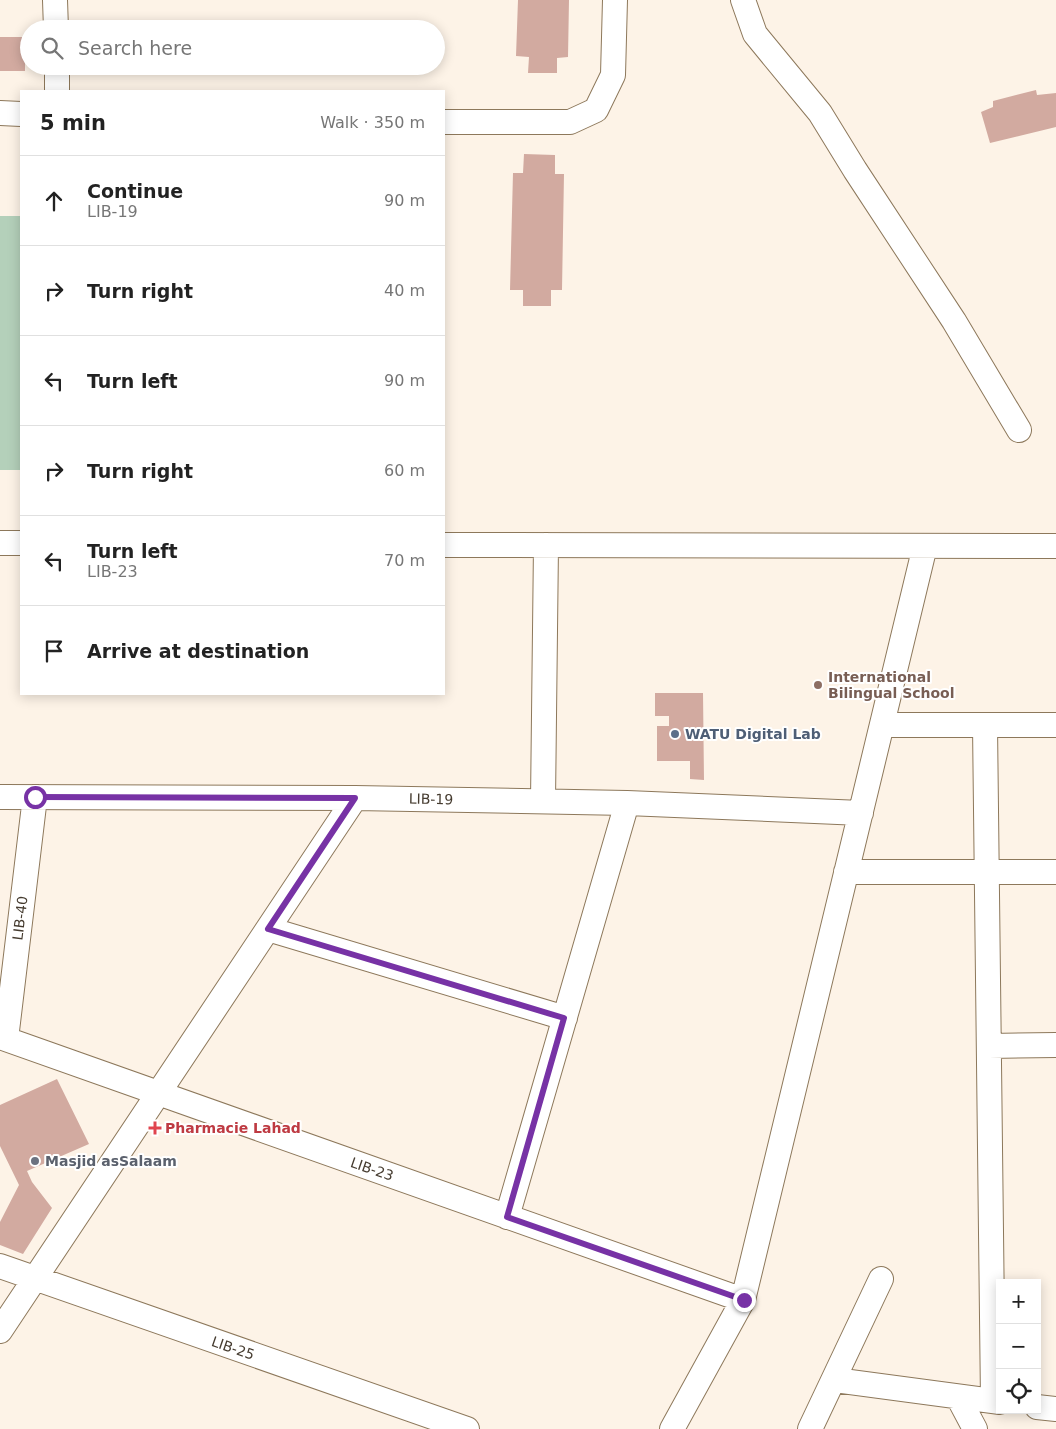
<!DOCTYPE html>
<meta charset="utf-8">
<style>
:root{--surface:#fff;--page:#f6f6f6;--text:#222;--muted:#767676;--line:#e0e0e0}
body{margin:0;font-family:"DejaVu Sans",sans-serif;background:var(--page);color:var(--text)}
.controls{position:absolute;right:15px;bottom:15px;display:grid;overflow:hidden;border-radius:0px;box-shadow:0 2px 12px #0003}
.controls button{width:45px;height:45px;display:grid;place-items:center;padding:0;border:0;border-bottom:1px solid var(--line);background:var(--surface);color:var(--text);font:25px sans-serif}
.stop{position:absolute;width:15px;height:15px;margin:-11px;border:4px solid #7732a5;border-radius:50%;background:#fff}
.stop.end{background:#7732a5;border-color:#fff;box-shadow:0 1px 5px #0008}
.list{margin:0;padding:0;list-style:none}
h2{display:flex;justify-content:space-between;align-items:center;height:65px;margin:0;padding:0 20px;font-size:21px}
h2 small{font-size:16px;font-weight:400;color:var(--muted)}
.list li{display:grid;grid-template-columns:32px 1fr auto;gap:15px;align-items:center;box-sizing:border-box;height:90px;padding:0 20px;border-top:1px solid var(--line)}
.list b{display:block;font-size:19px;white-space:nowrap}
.list p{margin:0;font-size:16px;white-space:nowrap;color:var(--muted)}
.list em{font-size:16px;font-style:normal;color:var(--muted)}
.icon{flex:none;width:28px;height:28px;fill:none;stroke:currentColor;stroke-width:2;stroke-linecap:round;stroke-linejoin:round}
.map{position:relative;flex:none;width:1056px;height:1429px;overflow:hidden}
.search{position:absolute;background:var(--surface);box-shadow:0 2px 12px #0003;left:20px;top:20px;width:425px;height:55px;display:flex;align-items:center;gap:12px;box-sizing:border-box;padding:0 18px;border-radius:28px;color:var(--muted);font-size:19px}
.panel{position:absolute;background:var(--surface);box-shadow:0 2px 12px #0003;left:20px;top:90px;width:425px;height:605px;border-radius:0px}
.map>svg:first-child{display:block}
</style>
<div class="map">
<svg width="1056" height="1429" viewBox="0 0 1056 1429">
<rect width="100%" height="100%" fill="#fdf3e7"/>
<!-- green -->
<path fill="#b4d0ba" d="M0 216H21V470H0Z"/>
<!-- building -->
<path fill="#d2aaa0" d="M518 0H569L568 57 557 58V73H528L529 57 516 56Z
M0 37H25V71H0Z
M1036 90 1037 95 1056 93V127L990 143 981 112 993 107V101Z
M524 154 555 155V174H564L562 290H551V306H523V290H510L513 173H523Z
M655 693H703L704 780 690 779V761H657V726H669V716H655Z
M57 1079 89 1144 27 1171 32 1182 52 1208 23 1254 0 1245V1222L19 1185 0 1146V1105Z"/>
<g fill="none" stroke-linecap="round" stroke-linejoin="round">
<defs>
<path id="minor" d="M55 0 56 29
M743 0 755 34 820 113 855 170 954 321 1019 430
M57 66V91
M0 113 21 114
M444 122H570L596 110 613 75 615 0
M0 543H21
M444 545 1056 546
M882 725H1056
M985 725 993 1401
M0 797 355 798 627 803 861 813
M543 801 546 545
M846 872H1056
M268 929 565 1018
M0 1037 743 1300
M6 1039 35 797
M989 1046 1056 1045
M507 1217 627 803
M0 1266 467 1429
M0 1331 355 798
M835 1380 1000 1402
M958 1397 975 1429
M1037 1407 1056 1409
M672 1429 743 1300 925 546
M810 1429 881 1279"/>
</defs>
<!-- minor casing -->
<use href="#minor" stroke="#8d785b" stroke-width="26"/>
<!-- minor -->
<use href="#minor" stroke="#fff" stroke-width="24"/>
</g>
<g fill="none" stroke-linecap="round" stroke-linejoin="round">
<!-- route -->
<path stroke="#7732a5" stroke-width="6" d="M35 797 355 798 268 929 564 1018 507 1217 744 1300"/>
</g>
<!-- markers -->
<circle fill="#8d6e63" stroke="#fff" stroke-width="2" cx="818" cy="685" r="5"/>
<circle fill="#5c6f8a" stroke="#fff" stroke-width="2" cx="675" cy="734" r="5"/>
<path fill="#e0444e" stroke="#fff" stroke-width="2" d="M152.5 1120.5h5v5h5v5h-5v5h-5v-5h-5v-5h5z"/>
<circle fill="#6b7280" stroke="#fff" stroke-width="2" cx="35" cy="1161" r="5"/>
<g text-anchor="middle" stroke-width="4" stroke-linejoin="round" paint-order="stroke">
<!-- education labels -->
<g font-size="14" font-weight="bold" fill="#785e54" stroke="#fff" text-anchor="start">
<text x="828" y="682">International<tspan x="828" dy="16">Bilingual School</tspan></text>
</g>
<!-- service labels -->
<g font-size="14" font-weight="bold" fill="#4e5e75" stroke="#fff" text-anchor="start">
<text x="685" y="739">WATU Digital Lab</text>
</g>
<!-- street labels -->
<g font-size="14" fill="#453b2f" stroke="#fff">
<text transform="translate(431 799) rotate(1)" y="5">LIB-19</text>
<text transform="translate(20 918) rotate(-83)" y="5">LIB-40</text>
<text transform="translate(372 1169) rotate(19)" y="5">LIB-23</text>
<text transform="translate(233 1348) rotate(19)" y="5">LIB-25</text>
</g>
<!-- health labels -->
<g font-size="14" font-weight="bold" fill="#be3a42" stroke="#fff" text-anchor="start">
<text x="165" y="1133">Pharmacie Lahad</text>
</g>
<!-- worship labels -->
<g font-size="14" font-weight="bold" fill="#5b616d" stroke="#fff" text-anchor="start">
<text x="45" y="1166">Masjid asSalaam</text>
</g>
</g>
</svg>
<div class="controls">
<button>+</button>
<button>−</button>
<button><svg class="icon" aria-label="locate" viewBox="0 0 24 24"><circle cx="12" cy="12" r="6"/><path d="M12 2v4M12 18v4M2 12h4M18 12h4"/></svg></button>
</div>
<div class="stop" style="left:35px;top:797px"></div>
<div class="stop end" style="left:744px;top:1300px"></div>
<div class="search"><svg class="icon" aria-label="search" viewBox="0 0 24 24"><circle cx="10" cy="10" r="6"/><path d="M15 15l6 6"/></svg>Search here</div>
<section class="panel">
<h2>5 min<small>Walk · 350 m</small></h2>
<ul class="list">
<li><svg class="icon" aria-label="ahead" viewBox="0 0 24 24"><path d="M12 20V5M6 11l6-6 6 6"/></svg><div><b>Continue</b><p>LIB-19</p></div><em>90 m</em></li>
<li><svg class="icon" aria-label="right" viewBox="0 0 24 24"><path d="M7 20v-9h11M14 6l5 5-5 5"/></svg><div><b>Turn right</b></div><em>40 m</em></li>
<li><svg class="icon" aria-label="left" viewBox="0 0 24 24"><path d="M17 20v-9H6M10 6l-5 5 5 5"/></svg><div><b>Turn left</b></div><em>90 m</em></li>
<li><svg class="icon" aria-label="right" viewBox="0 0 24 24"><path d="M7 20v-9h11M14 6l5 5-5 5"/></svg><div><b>Turn right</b></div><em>60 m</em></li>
<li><svg class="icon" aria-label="left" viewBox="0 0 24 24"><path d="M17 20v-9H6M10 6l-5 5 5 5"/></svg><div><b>Turn left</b><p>LIB-23</p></div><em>70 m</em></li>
<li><svg class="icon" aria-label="arrive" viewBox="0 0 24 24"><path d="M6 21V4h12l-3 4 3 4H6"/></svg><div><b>Arrive at destination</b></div></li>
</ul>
</section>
</div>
